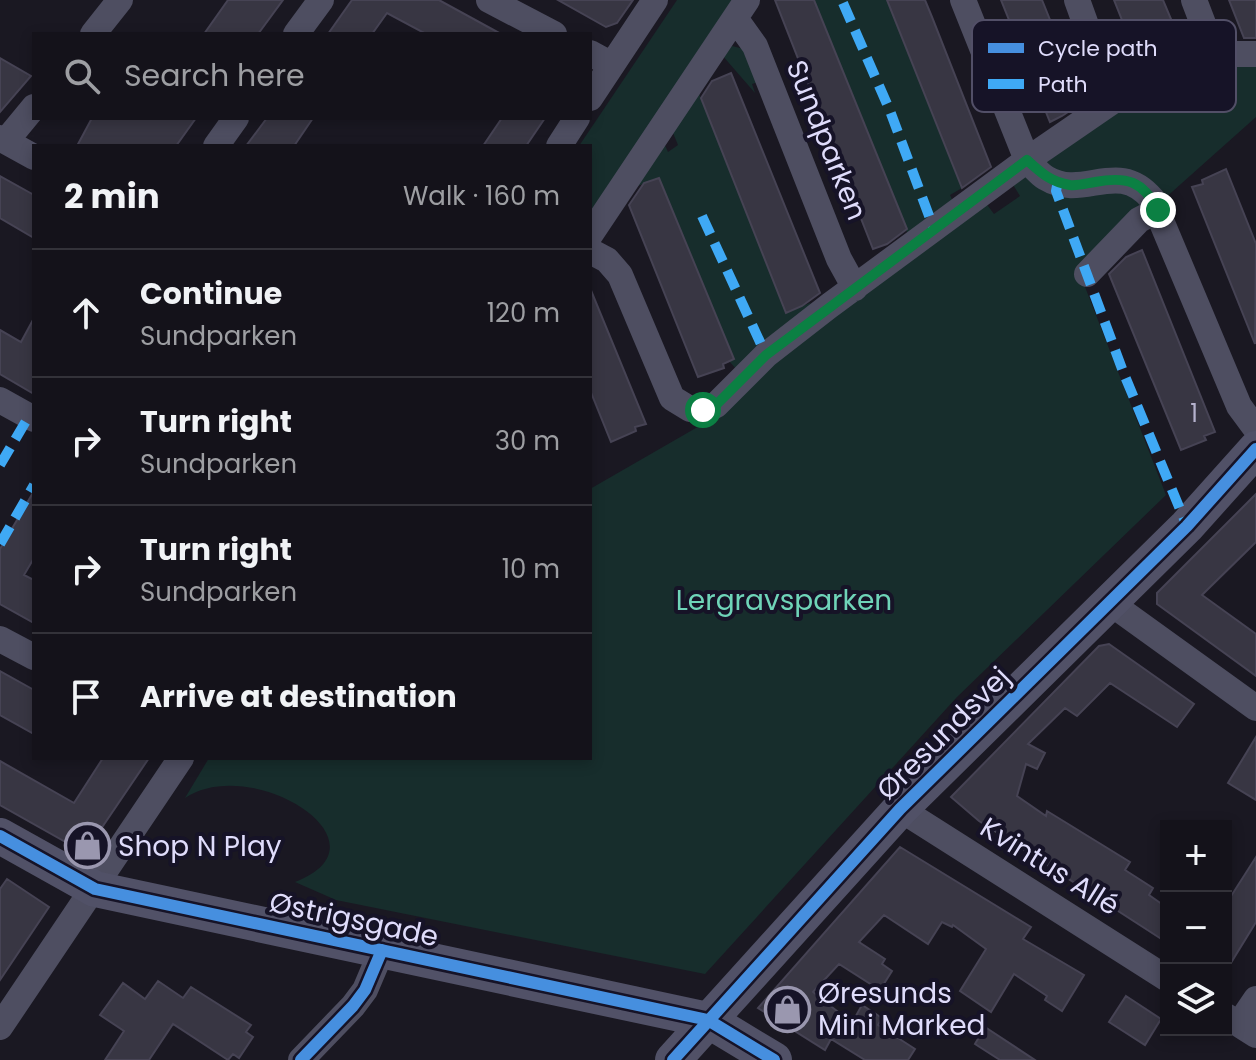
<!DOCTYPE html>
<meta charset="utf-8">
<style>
:root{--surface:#14121a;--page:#1d1b23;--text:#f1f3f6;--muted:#9d9ea2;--line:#333239}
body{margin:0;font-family:Poppins,sans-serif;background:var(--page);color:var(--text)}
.controls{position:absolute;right:24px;bottom:24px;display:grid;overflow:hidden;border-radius:0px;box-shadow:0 4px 12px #0003}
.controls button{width:72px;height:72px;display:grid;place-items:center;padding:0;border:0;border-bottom:2px solid var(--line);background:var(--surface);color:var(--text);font:40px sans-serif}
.stop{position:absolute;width:24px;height:24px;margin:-18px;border:6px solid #0b8043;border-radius:50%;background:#fff}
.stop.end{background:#0b8043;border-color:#fff;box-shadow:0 2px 8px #0008}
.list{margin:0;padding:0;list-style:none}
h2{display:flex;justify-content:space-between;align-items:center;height:104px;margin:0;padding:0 32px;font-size:34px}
h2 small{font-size:26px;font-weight:400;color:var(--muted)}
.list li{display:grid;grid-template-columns:52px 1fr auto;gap:24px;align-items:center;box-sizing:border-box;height:128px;padding:0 32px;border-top:2px solid var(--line)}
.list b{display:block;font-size:30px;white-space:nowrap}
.list p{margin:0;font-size:26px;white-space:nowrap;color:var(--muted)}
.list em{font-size:26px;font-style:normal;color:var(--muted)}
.icon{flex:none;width:44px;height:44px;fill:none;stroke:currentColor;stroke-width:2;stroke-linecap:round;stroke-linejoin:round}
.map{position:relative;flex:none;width:1256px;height:1060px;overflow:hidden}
.search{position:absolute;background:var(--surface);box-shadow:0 4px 12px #0003;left:32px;top:32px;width:560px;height:88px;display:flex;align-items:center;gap:20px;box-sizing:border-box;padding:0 28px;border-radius:0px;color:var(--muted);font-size:30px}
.panel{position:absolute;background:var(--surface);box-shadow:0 4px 12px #0003;left:32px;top:144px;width:560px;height:616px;border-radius:0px}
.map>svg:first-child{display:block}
</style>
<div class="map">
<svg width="1256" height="1060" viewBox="0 0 1256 1060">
<rect width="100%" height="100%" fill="#1a1822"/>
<!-- green -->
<path fill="#172d2c" d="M677 0H735L590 215V146H579Z
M814 0H887L962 188 950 195 954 204 909 237Z
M732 46 744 49 758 82 752 84 755 93 722 55Z
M1256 63V117L1080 274 1166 495 957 697 705 974 336 900 295 882C396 843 252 753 185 798L209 758H590V489L715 417 785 350 985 202 994 214 1020 196 1012 183 1145 85 1190 66Z
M698 91 786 312 810 303 813 307 737 370 729 361 734 359 659 178 635 187 663 141 668 152 678 145 671 128Z"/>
<!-- building -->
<path fill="#383643" stroke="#464354" stroke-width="2" d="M228 0H283L258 34H204Z
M352 0H439L501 34H426L387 13 372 34H328Z
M558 0H633L617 23 606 27Z
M775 0H814L907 229 887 244 873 249Z
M887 0H925L932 17 991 167 962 188Z
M1001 0H1042L1083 102 1062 116 1050 122Z
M1114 0H1163L1176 31 1163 37 1166 44 1136 55Z
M1229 0H1256V38H1244Z
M0 58 31 76 0 112Z
M731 73 820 293 802 306 786 313 701 98 712 81Z
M92 118H196L176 146H77Z
M267 118H313L294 146H246Z
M502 118H545L526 146H483Z
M1226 169 1256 244 1255 344 1192 187 1203 184 1202 180Z
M0 176 34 195V238L0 218Z
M659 178 734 359 723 364 724 368 698 377 629 205 644 183Z
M1142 250 1215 432 1204 436 1206 440 1181 450 1109 274 1126 257Z
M590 288 646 424 635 427 636 431 611 442 590 390Z
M34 318V394L0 374V330L21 342Z
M34 491V558L24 575 34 580V623L0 604V549Z
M1256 494V542L1202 595 1256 634V676L1157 604V593Z
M1109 644 1194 704 1177 727 1110 683 1077 716 1065 708 1028 744 1045 753 1037 769 1026 764 1017 796 1046 816 1047 811 1130 862 1125 870 1153 888 1149 895 1166 907V942L979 821 951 797 1099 646Z
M0 671 34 690V734L0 715Z
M1256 737V800L1228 783Z
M103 758H149L88 848 78 849 0 805V761L74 803Z
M900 847 1031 927 1023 939 1084 975 1062 1011 1045 1000 1047 996 1014 974 991 1012 960 991 986 949 953 925 952 927 942 922 928 944 884 915 859 942 885 959 882 964 892 971 880 990 839 964 813 992 852 1023 862 1005 882 1018 878 1025 915 1049 908 1060H865L831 1039 825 1050 758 1008Z
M1256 857V922L1226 971V904Z
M7 879 49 907 0 980V889Z
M158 981 183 998 191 987 251 1025 246 1032 253 1037 239 1058 233 1054 228 1060 173 1024 149 1060H105L124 1031 100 1015 123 983 145 999Z
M1126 996 1161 1019 1145 1045 1109 1022Z
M985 1027 1035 1060H1000L975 1044Z"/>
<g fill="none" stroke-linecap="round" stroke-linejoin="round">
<!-- street -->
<path stroke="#4e4e61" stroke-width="26" d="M489 0 554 34
M963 0 1027 160C1033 166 1039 174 1046 178 1084 201 1117 158 1152 199L1239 406 1256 429
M1077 0 1113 100
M1194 0 1215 55
M735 18 755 46 839 259 855 288
M93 34 120 0
M296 34 321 0
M590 53 612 65
M590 98 655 0
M0 138 34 157
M6 141 34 107
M216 146 236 118
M559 146 577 118
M590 235 747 0
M590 251 607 260 620 275 672 398 690 409 703 410 716 405 766 355 829 306 1027 160 1139 83 1161 71 1195 58 1224 54H1256
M1087 274 1139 220 1158 210
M0 400 34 419
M1109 602 1256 708
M0 639 34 657
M900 809 1166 978
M1226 1016 1256 1035
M1239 1024 1256 999
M0 1027 181 758
M301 1060 353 1006 365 990 382 950"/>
<!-- secondary -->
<path stroke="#515167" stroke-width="36" d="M0 836 95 889 708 1020 774 1060
M673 1060 900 809 1187 526 1256 449"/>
<!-- quiet -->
<path stroke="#3fa9f5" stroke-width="10" stroke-dasharray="20 10" stroke-linecap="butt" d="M843 3 890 111 934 229
M1058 181 1056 191 1124 374 1187 526
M702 216 766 355
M0 465 29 416
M0 544 34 485"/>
<defs>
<path id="cycleway" d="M0 836 95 889 708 1020 774 1060
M301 1060 353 1006 365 990 382 950
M673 1060 900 809 1187 526 1256 449"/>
</defs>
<!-- cycleway casing -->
<use href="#cycleway" stroke="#161327" stroke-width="17"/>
<!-- cycleway -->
<use href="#cycleway" stroke="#468fdf" stroke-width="12"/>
</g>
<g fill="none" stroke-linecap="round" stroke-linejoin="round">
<!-- route -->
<path stroke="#0b8043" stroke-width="10" d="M703 410 716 405 766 355 1027 160C1041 173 1051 182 1070 185 1078 186 1088 183 1095 182 1127 176 1143 181 1158 210"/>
</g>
<!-- icons -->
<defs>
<symbol id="shop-ring" viewBox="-11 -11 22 22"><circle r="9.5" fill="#161327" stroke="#9a97af" stroke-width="1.5"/><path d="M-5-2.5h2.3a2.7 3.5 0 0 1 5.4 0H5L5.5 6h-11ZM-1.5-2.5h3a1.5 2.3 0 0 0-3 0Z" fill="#9a97af"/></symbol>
</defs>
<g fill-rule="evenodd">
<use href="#shop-ring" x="62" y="820" width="51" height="51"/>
<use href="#shop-ring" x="762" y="984" width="51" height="51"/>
</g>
<g text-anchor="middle" stroke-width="8" stroke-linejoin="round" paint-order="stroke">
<!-- number labels -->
<g font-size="24" fill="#b5b2cd">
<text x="1194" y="422">1</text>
</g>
<!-- street labels -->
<g font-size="28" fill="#dfdcfb" stroke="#161327">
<text transform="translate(827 140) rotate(68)" y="10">Sundparken</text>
<text transform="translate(943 733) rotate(-45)" y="10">Øresundsvej</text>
<text transform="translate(1050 866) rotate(32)" y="10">Kvintus Allé</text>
<text transform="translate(354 919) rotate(12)" y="10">Østrigsgade</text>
</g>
<!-- park labels -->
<g font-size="28" fill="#6fd4b8" stroke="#161327">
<text x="784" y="610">Lergravsparken</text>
</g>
<!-- poi labels -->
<g font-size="28" fill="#dfdcfb" stroke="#161327" text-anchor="start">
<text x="118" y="856">Shop N Play</text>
<text x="818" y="1003">Øresunds<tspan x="818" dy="32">Mini Marked</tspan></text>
</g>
</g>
<!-- legend -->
<rect x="972" y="20" width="264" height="92" rx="12" fill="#161327" stroke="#524f67" stroke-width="2"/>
<rect x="988" y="43" width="36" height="10" fill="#468fdf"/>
<rect x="988" y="79" width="36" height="10" fill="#3fa9f5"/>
<g font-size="22" fill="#dfdcfb">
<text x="1038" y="56">Cycle path</text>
<text x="1038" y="92">Path</text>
</g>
</svg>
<div class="controls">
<button>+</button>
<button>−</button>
<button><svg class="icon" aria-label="layers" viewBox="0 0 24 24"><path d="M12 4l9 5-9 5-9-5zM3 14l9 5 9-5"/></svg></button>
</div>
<div class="stop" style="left:703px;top:410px"></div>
<div class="stop end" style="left:1158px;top:210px"></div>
<div class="search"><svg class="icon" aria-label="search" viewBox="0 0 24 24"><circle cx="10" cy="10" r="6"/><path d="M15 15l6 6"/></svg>Search here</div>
<section class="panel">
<h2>2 min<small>Walk · 160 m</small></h2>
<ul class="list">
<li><svg class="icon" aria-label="ahead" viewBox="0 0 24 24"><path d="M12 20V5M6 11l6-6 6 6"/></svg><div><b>Continue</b><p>Sundparken</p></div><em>120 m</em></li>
<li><svg class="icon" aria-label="right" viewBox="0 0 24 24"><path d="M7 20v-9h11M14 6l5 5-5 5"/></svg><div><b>Turn right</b><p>Sundparken</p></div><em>30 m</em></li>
<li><svg class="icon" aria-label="right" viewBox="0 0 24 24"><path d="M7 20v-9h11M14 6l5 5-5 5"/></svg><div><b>Turn right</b><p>Sundparken</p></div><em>10 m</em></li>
<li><svg class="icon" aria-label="arrive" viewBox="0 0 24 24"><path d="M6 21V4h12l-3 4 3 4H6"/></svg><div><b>Arrive at destination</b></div></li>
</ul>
</section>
</div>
